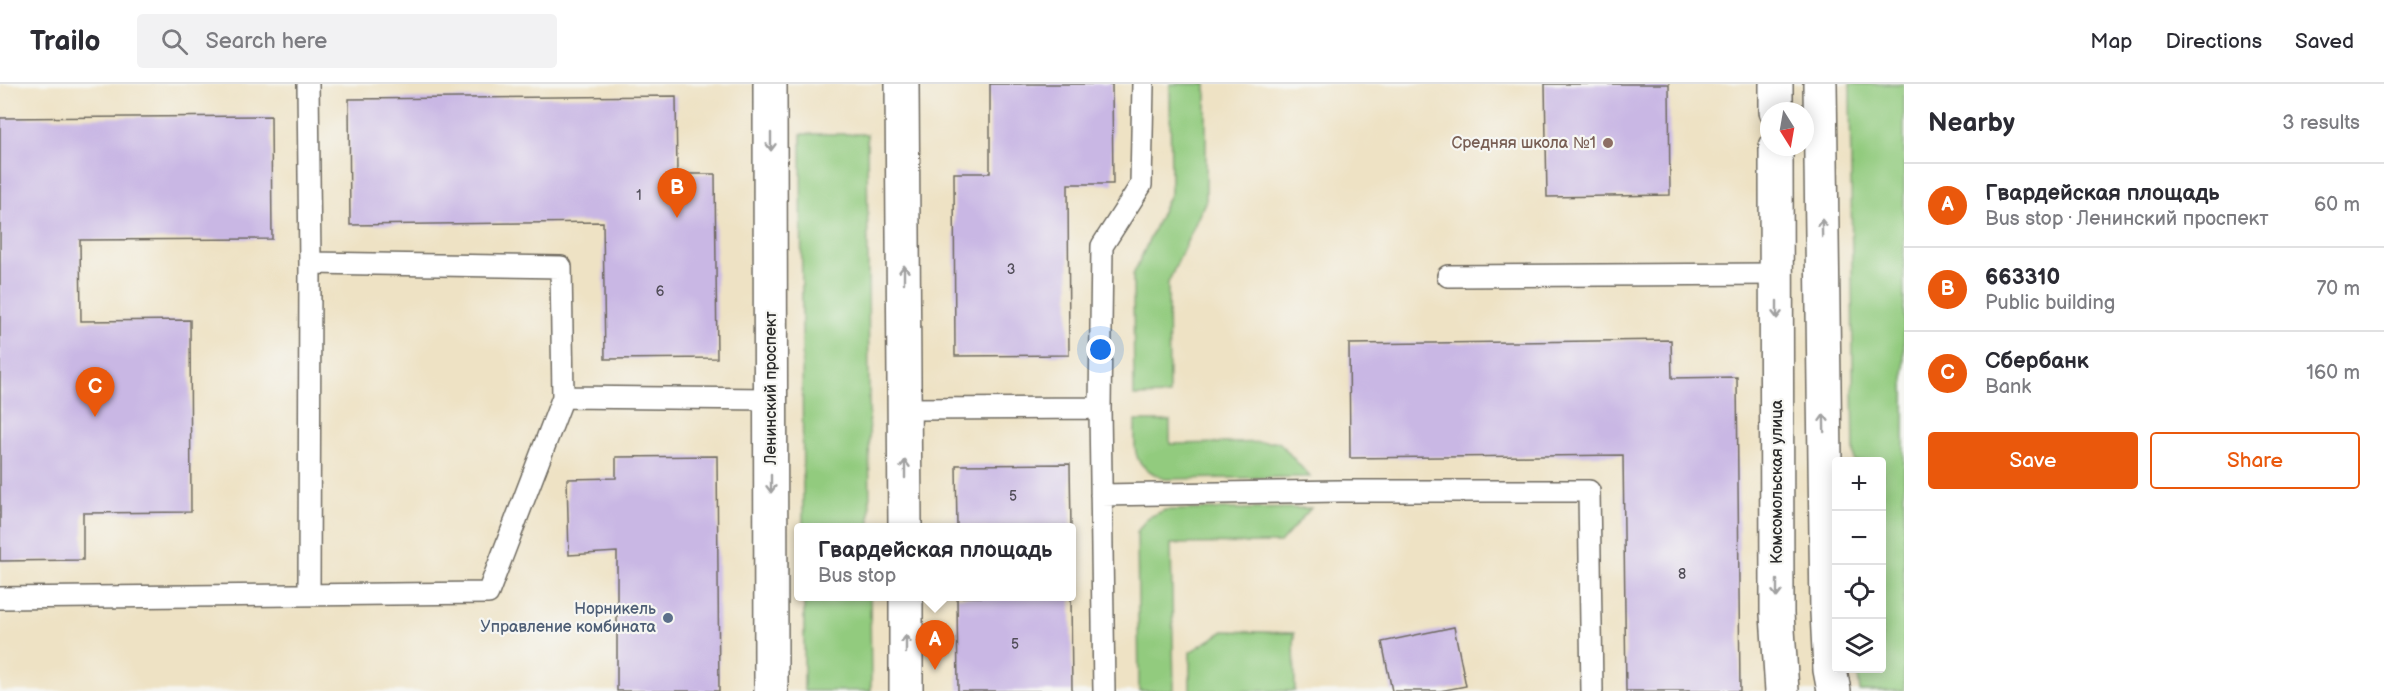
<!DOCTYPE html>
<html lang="en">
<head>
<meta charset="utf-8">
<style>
	:root { --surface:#fff; --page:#f2f2f3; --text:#2b2b33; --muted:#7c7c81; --line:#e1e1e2; --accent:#ea580c }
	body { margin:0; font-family:"Balsamiq Sans",sans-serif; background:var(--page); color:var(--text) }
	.controls { position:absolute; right:18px; bottom:18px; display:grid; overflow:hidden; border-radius:6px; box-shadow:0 3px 15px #0003 }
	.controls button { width:54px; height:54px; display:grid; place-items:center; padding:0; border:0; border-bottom:2px solid var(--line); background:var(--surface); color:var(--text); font:30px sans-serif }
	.compass { position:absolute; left:1760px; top:18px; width:54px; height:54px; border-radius:50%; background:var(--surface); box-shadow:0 3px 15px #0003; rotate:169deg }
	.you { position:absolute; left:1101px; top:266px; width:21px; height:21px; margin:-15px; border:4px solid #fff; border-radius:50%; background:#1a73e8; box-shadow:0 0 0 9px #1a73e833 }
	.badge { display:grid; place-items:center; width:39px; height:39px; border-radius:50%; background:var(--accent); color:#fff; font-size:20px; font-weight:700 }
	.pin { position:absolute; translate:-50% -50px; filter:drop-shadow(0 2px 3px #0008) }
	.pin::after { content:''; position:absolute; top:32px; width:21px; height:18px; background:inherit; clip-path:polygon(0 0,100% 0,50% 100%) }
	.popup { position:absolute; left:794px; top:439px; width:282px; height:78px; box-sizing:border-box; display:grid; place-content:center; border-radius:6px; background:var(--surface); filter:drop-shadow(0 2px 4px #0005); font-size:20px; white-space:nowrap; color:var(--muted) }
	.popup b { font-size:22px; color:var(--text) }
	.popup::after { content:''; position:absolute; left:50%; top:100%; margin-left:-12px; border:12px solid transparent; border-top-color:var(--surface) }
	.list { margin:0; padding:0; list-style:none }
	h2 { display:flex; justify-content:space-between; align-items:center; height:78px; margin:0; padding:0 24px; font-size:26px }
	h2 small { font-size:20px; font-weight:400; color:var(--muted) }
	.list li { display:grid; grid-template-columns:39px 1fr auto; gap:18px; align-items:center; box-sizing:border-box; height:84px; padding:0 24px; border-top:2px solid var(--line) }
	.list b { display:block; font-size:22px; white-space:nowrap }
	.list p { margin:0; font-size:20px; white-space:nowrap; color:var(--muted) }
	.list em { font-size:20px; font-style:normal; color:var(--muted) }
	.actions { display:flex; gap:12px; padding:18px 24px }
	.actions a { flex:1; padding:14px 0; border:2px solid var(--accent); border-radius:6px; text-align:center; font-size:21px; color:var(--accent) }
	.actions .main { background:var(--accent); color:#fff }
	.icon { flex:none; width:33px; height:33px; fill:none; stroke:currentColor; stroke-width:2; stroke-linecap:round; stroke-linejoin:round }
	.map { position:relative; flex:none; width:1904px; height:607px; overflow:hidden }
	header { display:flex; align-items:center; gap:36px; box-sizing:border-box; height:84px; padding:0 30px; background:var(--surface); border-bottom:2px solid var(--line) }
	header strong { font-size:28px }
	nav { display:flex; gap:33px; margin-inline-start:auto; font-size:21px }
	.search { width:420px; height:54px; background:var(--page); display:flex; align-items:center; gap:15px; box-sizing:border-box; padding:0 21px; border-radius:6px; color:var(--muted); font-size:22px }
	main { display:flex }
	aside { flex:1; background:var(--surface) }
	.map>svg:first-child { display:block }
	.green { fill:#92cb7e; stroke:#5e7b54; stroke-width:1.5 }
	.building { fill:#c9b7e4 }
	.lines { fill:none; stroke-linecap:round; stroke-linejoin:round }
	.lane-casing { stroke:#6f6b61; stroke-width:24 }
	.secondary-casing { stroke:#6f6b61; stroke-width:36 }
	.lane { stroke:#fff; stroke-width:21 }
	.secondary { stroke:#fff; stroke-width:33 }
	.oneway { stroke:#a0a0a0 }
	.education-dot { fill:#8d6e63; stroke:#f6f6f2; stroke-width:2 }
	.service-dot { fill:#5c6f8a; stroke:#f6f6f2; stroke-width:2 }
	.labels { text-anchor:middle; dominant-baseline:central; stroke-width:4.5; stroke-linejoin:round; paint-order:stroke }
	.number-label { font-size:14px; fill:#524e59 }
	.education-label { font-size:16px; fill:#785e54; stroke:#f6f6f2; text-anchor:end }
	.street-label { font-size:16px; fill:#2b2b2b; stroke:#f6f6f2 }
	.service-label { font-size:16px; fill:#4e5e75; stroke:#f6f6f2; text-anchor:end }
</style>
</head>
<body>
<header>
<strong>Trailo</strong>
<div class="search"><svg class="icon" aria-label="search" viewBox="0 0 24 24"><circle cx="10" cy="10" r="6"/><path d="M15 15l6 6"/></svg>Search here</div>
<nav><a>Map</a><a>Directions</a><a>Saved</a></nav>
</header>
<main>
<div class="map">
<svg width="1904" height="607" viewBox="0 0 1904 607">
	<rect width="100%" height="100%" fill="#f6f6f2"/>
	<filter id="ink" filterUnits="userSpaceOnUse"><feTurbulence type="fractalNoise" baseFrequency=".0167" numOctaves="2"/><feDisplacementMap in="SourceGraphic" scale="12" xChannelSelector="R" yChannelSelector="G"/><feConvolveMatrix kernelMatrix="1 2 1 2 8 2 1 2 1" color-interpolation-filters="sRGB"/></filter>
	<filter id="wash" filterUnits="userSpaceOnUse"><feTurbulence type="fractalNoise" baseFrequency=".008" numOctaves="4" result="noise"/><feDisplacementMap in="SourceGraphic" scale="24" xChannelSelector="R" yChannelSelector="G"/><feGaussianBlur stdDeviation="1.35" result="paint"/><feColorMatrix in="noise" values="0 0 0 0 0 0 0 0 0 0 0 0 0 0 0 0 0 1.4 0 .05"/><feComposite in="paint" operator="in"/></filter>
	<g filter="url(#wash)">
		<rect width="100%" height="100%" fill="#eee2c4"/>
		<path class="green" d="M1170 0H1206V116L1168 199 1169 311 1134 312 1133 191 1171 108Z
			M1850 0H1904V607H1860L1857 585 1882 584V378L1854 377Z
			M801 50H867L870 443H803Z
			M1135 337H1170V360L1279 358 1310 393 1164 395C1131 380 1135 371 1135 337Z
			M1311 424 1280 459 1171 460 1174 607H1139L1137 448 1147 434 1165 426Z
			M804 513H870L871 607H804Z
			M1224 547 1294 549 1295 607H1190V568Z"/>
		<g id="blocks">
			<path class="building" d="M990 0H1112L1113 100H1068L1069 271 955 272 954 89H990Z
				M1545 0H1669L1670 111 1547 113Z
				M676 12 677 90H715L717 274 605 275 603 138 350 141 349 15Z
				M271 32 272 155 80 156 81 237 190 236 191 428 83 429V476L0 477V34Z
				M1671 256 1672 294 1737 293 1740 607H1626L1623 371 1350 374 1349 260Z
				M717 372 719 607H617V468L569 471 567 395 616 394V373Z
				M1070 380 1071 444H957L956 381Z
				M957 513H1071L1072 607H958Z
				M1454 543 1466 602 1440 607H1392L1382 558Z"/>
		</g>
	</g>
	<g filter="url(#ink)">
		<use href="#blocks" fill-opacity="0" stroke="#6f6b61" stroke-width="1.5"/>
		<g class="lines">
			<defs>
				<path id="lane" d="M308 0 310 179 561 183 563 313
					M1448 192 1777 190
					M905 325 1100 324
					M1101 411 1339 407H1589L1592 607
					M309 511 310 179
					M0 514 488 509 563 313 771 315
					M1104 607 1100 324 1102 162 1141 101 1143 0"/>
				<path id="secondary" d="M770 0 771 607
					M902 0 905 444
					M1776 0V27
					M1820 0 1827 528 1830 586 1834 607
					M1776 63 1777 530 1782 607
					M906 512V607"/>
			</defs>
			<use href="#lane" class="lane-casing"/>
			<use href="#secondary" class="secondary-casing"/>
			<use href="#lane" class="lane"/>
			<use href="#secondary" class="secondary"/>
		</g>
		<defs><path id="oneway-shaft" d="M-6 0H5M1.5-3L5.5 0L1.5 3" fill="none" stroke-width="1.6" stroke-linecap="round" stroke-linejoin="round" transform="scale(1.5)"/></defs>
		<g class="oneway">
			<use href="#oneway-shaft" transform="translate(771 58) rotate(90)"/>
			<use href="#oneway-shaft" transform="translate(1822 144) rotate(-91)"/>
			<use href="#oneway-shaft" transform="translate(904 190) rotate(-90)"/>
			<use href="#oneway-shaft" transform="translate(1777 226) rotate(90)"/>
			<use href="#oneway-shaft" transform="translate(1824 339) rotate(-91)"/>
			<use href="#oneway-shaft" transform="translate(905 385) rotate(-90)"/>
			<use href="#oneway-shaft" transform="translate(771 400) rotate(90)"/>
			<use href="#oneway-shaft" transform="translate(1777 505) rotate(90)"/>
			<use href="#oneway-shaft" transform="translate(906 560) rotate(-90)"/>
		</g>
	</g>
	<circle class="education-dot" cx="1608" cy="59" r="6"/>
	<circle class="service-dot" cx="668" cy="534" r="6"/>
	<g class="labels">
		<g class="number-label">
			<text x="639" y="111">1</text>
			<text x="1011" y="185">3</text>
			<text x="660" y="207">6</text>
			<text x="1013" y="412">5</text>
			<text x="1682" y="490">8</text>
			<text x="1015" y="560">5</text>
		</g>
		<g class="education-label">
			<text x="1596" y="59">Средняя школа №1</text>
		</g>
		<g class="street-label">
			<text transform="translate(771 304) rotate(-90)">Ленинский проспект</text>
			<text transform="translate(1777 398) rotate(-90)">Комсомольская улица</text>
		</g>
		<g class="service-label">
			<text x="656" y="525">Норникель<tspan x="656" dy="18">Управление комбината</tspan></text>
		</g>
	</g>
</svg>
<div class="controls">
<button>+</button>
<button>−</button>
<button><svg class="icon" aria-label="locate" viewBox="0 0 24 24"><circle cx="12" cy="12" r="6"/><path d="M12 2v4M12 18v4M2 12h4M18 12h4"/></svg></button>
<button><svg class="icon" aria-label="layers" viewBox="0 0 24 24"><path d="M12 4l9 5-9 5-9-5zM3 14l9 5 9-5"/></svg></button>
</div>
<svg class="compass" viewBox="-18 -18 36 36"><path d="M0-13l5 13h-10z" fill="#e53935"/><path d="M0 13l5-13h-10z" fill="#7c7c81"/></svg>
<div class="you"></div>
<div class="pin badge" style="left:935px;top:586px">A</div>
<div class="popup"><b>Гвардейская площадь</b>Bus stop</div>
<div class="pin badge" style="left:677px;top:134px">B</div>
<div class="pin badge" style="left:95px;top:333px">C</div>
</div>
<aside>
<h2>Nearby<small>3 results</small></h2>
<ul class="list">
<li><span class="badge">A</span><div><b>Гвардейская площадь</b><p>Bus stop · Ленинский проспект</p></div><em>60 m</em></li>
<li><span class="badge">B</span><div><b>663310</b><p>Public building</p></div><em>70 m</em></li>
<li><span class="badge">C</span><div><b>Сбербанк</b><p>Bank</p></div><em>160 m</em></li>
</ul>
<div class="actions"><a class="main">Save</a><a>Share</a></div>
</aside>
</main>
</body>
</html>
